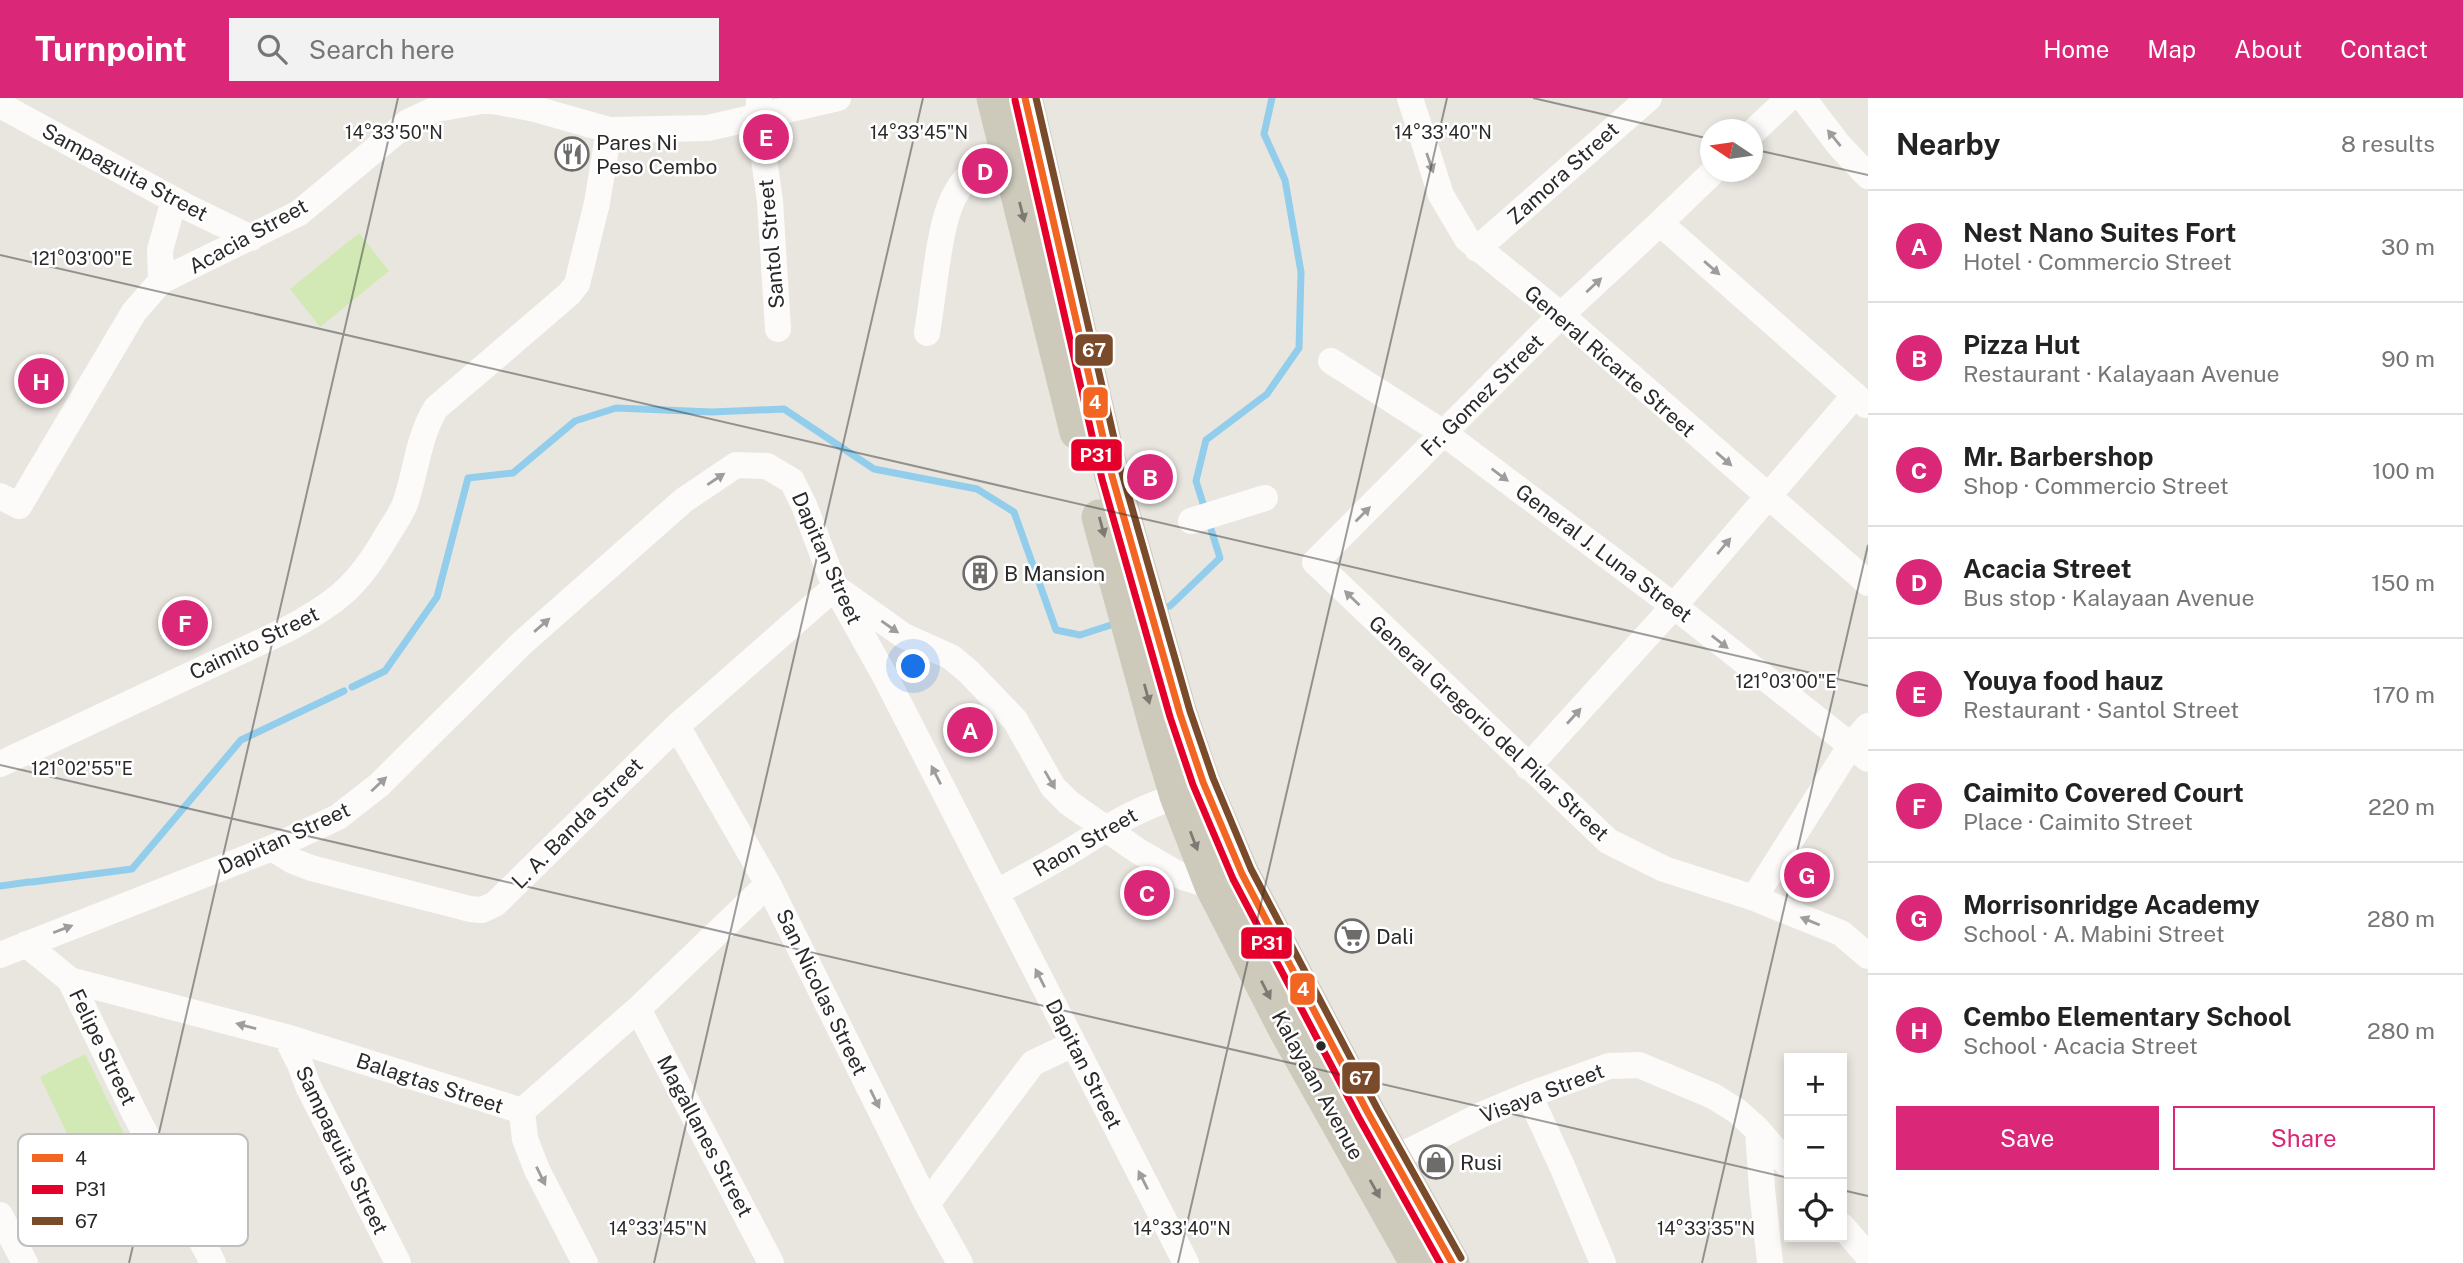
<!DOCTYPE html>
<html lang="en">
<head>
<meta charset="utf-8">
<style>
	:root { --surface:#fff; --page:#f2f2f2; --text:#222; --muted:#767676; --line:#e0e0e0; --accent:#db2777 }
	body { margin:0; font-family:"Public Sans",sans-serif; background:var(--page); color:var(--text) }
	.controls { position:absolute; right:21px; bottom:21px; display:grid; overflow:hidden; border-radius:0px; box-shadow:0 4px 10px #0003 }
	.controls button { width:63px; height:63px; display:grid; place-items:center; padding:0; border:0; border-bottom:2px solid var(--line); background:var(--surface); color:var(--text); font:35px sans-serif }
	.compass { position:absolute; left:1700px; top:21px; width:63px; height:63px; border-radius:50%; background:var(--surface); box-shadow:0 4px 10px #0003; rotate:283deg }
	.you { position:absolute; left:914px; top:569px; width:24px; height:24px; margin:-18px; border:5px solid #fff; border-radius:50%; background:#1a73e8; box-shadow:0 0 0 10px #1a73e833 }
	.badge { display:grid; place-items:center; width:46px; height:46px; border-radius:50%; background:var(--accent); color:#fff; font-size:23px; font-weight:700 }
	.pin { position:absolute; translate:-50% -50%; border:4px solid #fff; box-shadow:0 2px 7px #0006 }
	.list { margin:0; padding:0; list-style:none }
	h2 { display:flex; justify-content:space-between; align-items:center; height:91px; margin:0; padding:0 28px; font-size:30px }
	h2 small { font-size:23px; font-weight:400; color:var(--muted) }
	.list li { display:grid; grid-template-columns:46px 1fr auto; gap:21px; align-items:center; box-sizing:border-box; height:112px; padding:0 28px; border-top:2px solid var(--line) }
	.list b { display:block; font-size:26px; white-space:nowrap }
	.list p { margin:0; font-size:23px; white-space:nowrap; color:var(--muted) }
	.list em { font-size:23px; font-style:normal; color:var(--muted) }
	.actions { display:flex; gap:14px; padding:21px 28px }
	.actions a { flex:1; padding:16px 0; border:2px solid var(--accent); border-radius:0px; text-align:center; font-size:24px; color:var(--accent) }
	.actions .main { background:var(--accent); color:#fff }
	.icon { flex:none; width:38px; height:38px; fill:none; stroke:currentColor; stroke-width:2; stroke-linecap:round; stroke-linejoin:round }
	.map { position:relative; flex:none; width:1868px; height:1165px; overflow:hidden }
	header { display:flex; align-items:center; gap:42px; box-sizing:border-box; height:98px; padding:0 35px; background:var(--accent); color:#fff }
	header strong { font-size:33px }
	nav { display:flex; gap:38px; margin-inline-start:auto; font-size:24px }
	.search { width:490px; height:63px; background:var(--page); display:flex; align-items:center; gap:18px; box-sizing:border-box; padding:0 24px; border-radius:0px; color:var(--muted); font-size:26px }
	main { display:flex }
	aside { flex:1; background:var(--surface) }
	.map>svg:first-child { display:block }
	.pitch { fill:#d2e9b5 }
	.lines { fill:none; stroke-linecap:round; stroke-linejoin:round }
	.stream { stroke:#92ceec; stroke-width:7 }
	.minor { stroke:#fcfbfa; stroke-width:26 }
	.major { stroke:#cdcabc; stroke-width:35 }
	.bus-1-casing { stroke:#fff; stroke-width:12 }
	.bus-2-casing { stroke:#fff; stroke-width:12 }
	.bus-3-casing { stroke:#fff; stroke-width:12 }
	.bus-1 { stroke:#f26522; stroke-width:7 }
	.bus-2 { stroke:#e4002b; stroke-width:7 }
	.bus-3 { stroke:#7a4b2a; stroke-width:7 }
	.oneway { fill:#9e9d9c }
	.oneway2 { fill:#7c7a73 }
	.ticks { fill:none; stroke:#2a2a2a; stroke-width:2; stroke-opacity:0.45 }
	.bus-dot { fill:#2a2a2a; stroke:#fff; stroke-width:2.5 }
	.labels { text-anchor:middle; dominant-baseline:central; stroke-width:5; stroke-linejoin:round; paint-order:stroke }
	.poi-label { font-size:21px; fill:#2a2a2a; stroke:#fff; text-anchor:start }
	.street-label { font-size:21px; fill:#2a2a2a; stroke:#fff }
	.key { fill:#fff; stroke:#bfbfbf; stroke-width:2 }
	.key-label { font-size:19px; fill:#2a2a2a }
	.ticks-label { font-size:18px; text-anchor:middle; fill:#2a2a2a; stroke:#fff; stroke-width:5; stroke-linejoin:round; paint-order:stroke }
	.line-badge { stroke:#fff; stroke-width:2.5 }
	.badge-label { font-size:19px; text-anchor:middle; font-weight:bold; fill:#fff }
</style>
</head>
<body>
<header>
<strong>Turnpoint</strong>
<div class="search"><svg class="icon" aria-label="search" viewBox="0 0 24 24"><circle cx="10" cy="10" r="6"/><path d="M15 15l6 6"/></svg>Search here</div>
<nav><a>Home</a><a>Map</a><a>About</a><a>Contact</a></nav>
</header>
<main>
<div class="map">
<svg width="1868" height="1165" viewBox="0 0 1868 1165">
	<rect width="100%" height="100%" fill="#e9e6e0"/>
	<path class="pitch" d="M359 135 389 173 320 229 290 191Z
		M85 956 130 1048 84 1071 40 979Z"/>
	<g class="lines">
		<path class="stream" d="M1161 511 1170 508 1220 460 1196 383 1206 342 1267 296 1299 250 1301 174 1285 82 1264 36 1272 0
			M352 589 385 573 437 499 468 380 513 375 575 323 616 310 712 314 784 311 874 371 977 391 1014 414 1056 532 1080 537 1117 525
			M32 784 132 771 241 642 344 593
			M0 788 29 784"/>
		<path class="minor" d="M1410 0 1441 97 1467 141 1561 217 1868 485
			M1803 0 1838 46 1868 78
			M759 3 758 19 770 103 778 231
			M0 7 187 109 251 140
			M1752 35 1789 0
			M1713 74 1660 125 1561 217 1315 464 1608 743 1664 771 1754 800 1841 835 1868 858
			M1660 125 1866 307
			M1477 151 1649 0
			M161 183 160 152 174 102
			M927 235C931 210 934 184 938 159 946 108 955 75 1006 52
			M1331 263 1445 336 1674 508 1868 661
			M0 398 19 408 134 214 161 183 299 115 408 24 436 11 488 2 535 11 609 32 708 30 838 0
			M1191 423 1265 400
			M842 494 904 538 951 559 969 574 1015 622 1053 689 1069 705 1138 753 1183 779 1212 788 1225 783
			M677 628 768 786 927 1106 960 1165
			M0 666 286 532C336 505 357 489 386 439 392 429 400 418 405 406 416 375 418 339 436 310L569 196 577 186 597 105 609 32
			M1528 669 1674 508 1855 297
			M272 750 293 763 311 770 470 811 482 812 495 806 677 628 835 489
			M996 795C1026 778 1057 762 1085 744 1117 723 1141 710 1177 698
			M1754 800 1851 647 1868 628
			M26 846 70 882 286 939 522 1013
			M0 857 272 750 338 719 379 687 522 545 684 402 736 367 767 368 792 383 804 407 835 489 886 580 1186 1165
			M70 882 135 1016 213 1165
			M638 911 771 1165
			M286 939 300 966 308 988 398 1165
			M1529 997 1562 1068 1603 1165
			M522 1013 638 911 768 786
			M522 1013 525 1041 537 1072 585 1165
			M1758 1032 1789 1068
			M1394 1061 1481 1017 1529 997 1609 968 1639 967 1713 998 1737 1013 1758 1032 1762 1091 1770 1165
			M927 1106 1033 965 1073 946
			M0 1117 25 1165
			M1842 1128 1868 1158"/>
		<path class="major" d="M994 0 1077 334
			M1025 0 1112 378 1180 616 1203 684 1242 776 1368 1015 1452 1165
			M1099 419 1158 635 1177 698 1212 788 1287 934 1417 1165"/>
		<defs>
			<path id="bus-1" d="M1025 0 1112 378 1180 616 1203 684 1242 776 1368 1015 1452 1165"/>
			<path id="bus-2" d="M1015 2 1102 381 1170 619 1193 687 1233 781 1359 1020 1440 1165"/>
			<path id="bus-3" d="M1036 0 1122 375 1190 613 1213 680 1251 771 1377 1010 1461 1160"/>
		</defs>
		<use href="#bus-1" class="bus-1-casing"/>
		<use href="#bus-2" class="bus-2-casing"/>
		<use href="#bus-3" class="bus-3-casing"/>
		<use href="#bus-1" class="bus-1"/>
		<use href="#bus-2" class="bus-2"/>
		<use href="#bus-3" class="bus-3"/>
	</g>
	<defs><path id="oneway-solid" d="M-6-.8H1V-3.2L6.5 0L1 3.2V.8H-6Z" transform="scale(1.75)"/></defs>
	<g class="oneway">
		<use href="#oneway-solid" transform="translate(1834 40) rotate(-129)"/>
		<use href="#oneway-solid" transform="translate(1430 65) rotate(71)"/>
		<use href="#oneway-solid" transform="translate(1712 170) rotate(41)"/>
		<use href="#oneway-solid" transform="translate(1594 187) rotate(-43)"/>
		<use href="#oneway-solid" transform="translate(1724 361) rotate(41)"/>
		<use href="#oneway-solid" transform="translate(1500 377) rotate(37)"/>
		<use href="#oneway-solid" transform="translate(716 381) rotate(-34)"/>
		<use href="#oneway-solid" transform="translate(1363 416) rotate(-45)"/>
		<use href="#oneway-solid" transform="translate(1724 448) rotate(-50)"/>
		<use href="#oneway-solid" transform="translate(1352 500) rotate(-136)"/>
		<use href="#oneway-solid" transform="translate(542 527) rotate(-41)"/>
		<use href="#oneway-solid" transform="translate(890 529) rotate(35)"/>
		<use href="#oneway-solid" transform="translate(1720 544) rotate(38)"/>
		<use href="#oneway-solid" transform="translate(1574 618) rotate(-48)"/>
		<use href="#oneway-solid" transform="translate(936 677) rotate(-117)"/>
		<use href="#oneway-solid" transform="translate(1050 682) rotate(60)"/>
		<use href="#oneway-solid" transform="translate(379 686) rotate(-43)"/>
		<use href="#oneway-solid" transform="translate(1810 823) rotate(-158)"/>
		<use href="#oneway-solid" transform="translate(63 831) rotate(-21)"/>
		<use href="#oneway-solid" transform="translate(1040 880) rotate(-117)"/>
		<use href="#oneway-solid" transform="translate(246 928) rotate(-165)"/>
		<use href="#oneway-solid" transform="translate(875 1001) rotate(64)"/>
		<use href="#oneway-solid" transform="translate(541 1078) rotate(64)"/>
		<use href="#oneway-solid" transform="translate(1143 1082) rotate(-117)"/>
	</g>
	<g class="oneway2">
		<use href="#oneway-solid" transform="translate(1022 114) rotate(76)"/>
		<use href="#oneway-solid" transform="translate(1102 429) rotate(75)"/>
		<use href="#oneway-solid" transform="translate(1147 596) rotate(75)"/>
		<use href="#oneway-solid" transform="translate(1194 743) rotate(69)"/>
		<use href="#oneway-solid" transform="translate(1266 892) rotate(63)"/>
		<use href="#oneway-solid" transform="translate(1375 1091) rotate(61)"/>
	</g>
	<path class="ticks" d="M1533 0 1710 41M1752 51 1868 77M0 157 1868 588M0 667 1789 1080M1842 1092 1868 1098M129 1165 398 0M654 1165 923 0M1178 1165 1447 0M1702 1165 1868 447"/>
	<defs>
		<symbol id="restaurant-ring" viewBox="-11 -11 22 22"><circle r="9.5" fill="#fff" stroke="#6d6c6a" stroke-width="1.5"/><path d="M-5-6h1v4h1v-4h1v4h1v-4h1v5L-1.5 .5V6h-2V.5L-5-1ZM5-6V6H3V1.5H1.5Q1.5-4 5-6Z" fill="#6d6c6a"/></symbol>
		<symbol id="building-ring" viewBox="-11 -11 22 22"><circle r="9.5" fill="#fff" stroke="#6d6c6a" stroke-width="1.5"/><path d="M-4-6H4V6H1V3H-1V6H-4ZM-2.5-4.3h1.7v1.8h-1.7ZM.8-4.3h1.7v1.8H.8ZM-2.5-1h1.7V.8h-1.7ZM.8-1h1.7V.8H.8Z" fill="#6d6c6a"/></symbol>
		<symbol id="supermarket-ring" viewBox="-11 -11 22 22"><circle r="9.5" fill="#fff" stroke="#6d6c6a" stroke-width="1.5"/><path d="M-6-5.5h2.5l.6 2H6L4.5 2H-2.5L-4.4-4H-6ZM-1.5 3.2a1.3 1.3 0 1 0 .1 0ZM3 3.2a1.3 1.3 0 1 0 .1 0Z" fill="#6d6c6a"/></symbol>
		<symbol id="shop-ring" viewBox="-11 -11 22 22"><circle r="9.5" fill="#fff" stroke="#6d6c6a" stroke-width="1.5"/><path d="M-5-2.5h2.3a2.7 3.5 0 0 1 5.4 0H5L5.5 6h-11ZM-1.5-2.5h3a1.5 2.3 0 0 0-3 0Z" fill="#6d6c6a"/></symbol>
	</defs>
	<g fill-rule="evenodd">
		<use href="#restaurant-ring" x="553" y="37" width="38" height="38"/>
		<use href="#building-ring" x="961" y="456" width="38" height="38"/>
		<use href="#supermarket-ring" x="1333" y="819" width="38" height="38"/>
		<use href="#shop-ring" x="1417" y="1045" width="38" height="38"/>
	</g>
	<circle class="bus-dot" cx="1321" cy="948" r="6"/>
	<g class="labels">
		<g class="poi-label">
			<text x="596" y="44">Pares Ni<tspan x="596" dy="24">Peso Cembo</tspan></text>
			<text x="1004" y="475">B Mansion</text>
			<text x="1376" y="838">Dali</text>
			<text x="1460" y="1064">Rusi</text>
		</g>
		<g class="street-label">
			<text transform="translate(125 74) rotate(28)">Sampaguita Street</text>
			<text transform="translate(1563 75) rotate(-42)">Zamora Street</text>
			<text transform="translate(248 138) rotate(-29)">Acacia Street</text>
			<text transform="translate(771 146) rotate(-95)">Santol Street</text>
			<text transform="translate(1610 263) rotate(41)">General Ricarte Street</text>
			<text transform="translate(1482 297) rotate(-45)">Fr. Gomez Street</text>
			<text transform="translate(1604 455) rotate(37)">General J. Luna Street</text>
			<text transform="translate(827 460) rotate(66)">Dapitan Street</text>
			<text transform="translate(254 545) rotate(-26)">Caimito Street</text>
			<text transform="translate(1489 630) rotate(43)">General Gregorio del Pilar Street</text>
			<text transform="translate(577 725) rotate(-45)">L. A. Banda Street</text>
			<text transform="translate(284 740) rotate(-25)">Dapitan Street</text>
			<text transform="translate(1085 744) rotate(-30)">Raon Street</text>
			<text transform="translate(822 894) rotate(64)">San Nicolas Street</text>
			<text transform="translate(103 949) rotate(64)">Felipe Street</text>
			<text transform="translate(1084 966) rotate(63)">Dapitan Street</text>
			<text transform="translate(430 985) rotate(18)">Balagtas Street</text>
			<text transform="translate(1318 987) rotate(61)">Kalayaan Avenue</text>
			<text transform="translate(1542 995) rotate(-21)">Visaya Street</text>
			<text transform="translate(705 1038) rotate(62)">Magallanes Street</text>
			<text transform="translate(342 1052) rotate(64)">Sampaguita Street</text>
		</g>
	</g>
	<rect x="18" y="1036" width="230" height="112" rx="10" class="key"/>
	<rect x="32" y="1056" width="31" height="8" fill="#f26522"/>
	<rect x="32" y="1087" width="31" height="9" fill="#e4002b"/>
	<rect x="32" y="1119" width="31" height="8" fill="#7a4b2a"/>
	<g class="key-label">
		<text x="75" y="1067">4</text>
		<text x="75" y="1098">P31</text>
		<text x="75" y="1130">67</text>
	</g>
	<g class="ticks-label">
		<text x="394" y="41">14°33'50"N</text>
		<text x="919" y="41">14°33'45"N</text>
		<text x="1443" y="41">14°33'40"N</text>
		<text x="82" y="167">121°03'00"E</text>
		<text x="1786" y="590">121°03'00"E</text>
		<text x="82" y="677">121°02'55"E</text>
		<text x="658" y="1137">14°33'45"N</text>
		<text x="1182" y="1137">14°33'40"N</text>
		<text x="1706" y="1137">14°33'35"N</text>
	</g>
	<g class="line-badge">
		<rect x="1074" y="235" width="40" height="34" rx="7" fill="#7a4b2a"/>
		<rect x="1082" y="288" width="27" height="33" rx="7" fill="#f26522"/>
		<rect x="1070" y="340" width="53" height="34" rx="7" fill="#e4002b"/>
		<rect x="1240" y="828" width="53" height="34" rx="7" fill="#e4002b"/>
		<rect x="1289" y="874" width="27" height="34" rx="7" fill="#f26522"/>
		<rect x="1341" y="963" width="40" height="34" rx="7" fill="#7a4b2a"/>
	</g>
	<g class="badge-label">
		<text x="1094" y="259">67</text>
		<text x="1095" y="311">4</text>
		<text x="1096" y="364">P31</text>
		<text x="1267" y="852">P31</text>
		<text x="1303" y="898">4</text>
		<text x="1361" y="987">67</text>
	</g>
</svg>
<div class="controls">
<button>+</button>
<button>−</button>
<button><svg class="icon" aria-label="locate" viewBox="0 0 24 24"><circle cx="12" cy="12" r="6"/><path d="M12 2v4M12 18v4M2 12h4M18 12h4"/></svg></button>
</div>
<svg class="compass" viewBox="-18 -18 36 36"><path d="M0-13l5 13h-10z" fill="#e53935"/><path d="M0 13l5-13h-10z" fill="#767676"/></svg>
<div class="you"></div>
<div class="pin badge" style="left:970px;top:632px">A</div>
<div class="pin badge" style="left:1150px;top:379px">B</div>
<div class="pin badge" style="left:1147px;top:795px">C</div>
<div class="pin badge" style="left:985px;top:73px">D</div>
<div class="pin badge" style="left:766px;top:39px">E</div>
<div class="pin badge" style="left:185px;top:525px">F</div>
<div class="pin badge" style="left:1807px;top:777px">G</div>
<div class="pin badge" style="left:41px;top:283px">H</div>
</div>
<aside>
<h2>Nearby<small>8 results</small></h2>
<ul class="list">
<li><span class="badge">A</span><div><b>Nest Nano Suites Fort</b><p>Hotel · Commercio Street</p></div><em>30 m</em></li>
<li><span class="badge">B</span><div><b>Pizza Hut</b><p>Restaurant · Kalayaan Avenue</p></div><em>90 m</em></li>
<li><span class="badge">C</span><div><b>Mr. Barbershop</b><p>Shop · Commercio Street</p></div><em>100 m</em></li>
<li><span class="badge">D</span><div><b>Acacia Street</b><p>Bus stop · Kalayaan Avenue</p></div><em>150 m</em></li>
<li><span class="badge">E</span><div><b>Youya food hauz</b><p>Restaurant · Santol Street</p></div><em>170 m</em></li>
<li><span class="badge">F</span><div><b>Caimito Covered Court</b><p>Place · Caimito Street</p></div><em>220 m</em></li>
<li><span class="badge">G</span><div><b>Morrisonridge Academy</b><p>School · A. Mabini Street</p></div><em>280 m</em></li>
<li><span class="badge">H</span><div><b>Cembo Elementary School</b><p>School · Acacia Street</p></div><em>280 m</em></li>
</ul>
<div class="actions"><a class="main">Save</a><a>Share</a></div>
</aside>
</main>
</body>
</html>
